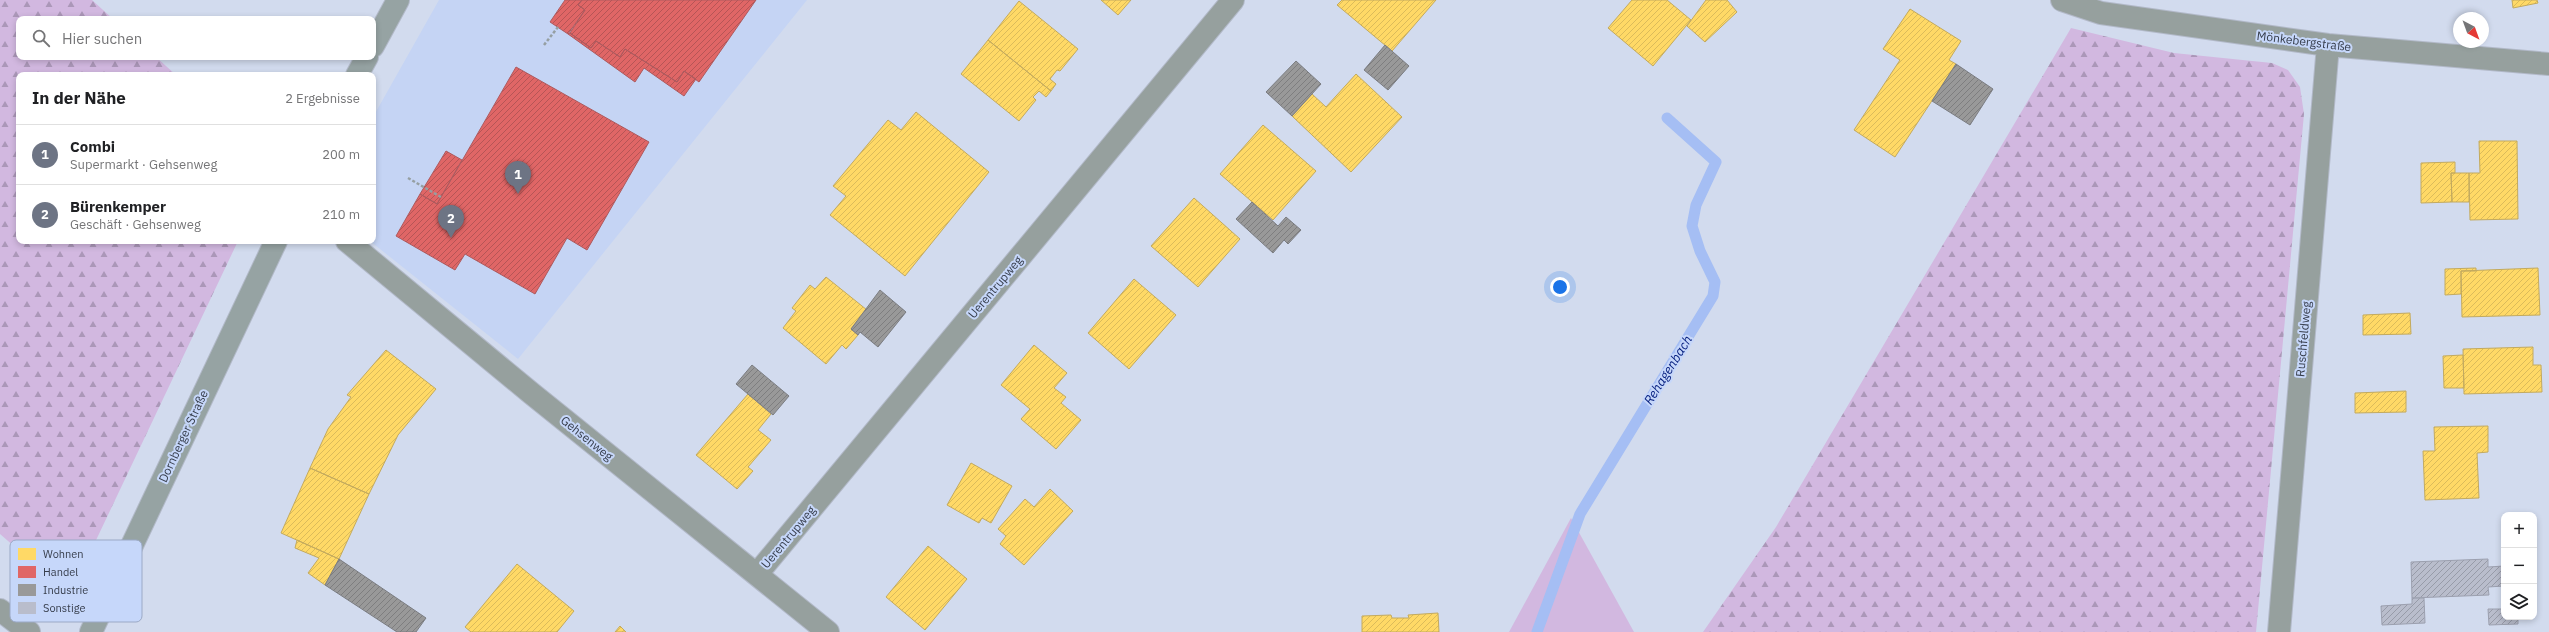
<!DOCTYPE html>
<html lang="de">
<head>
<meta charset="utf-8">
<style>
	:root { --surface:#fff; --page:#f2f2f2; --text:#202124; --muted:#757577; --line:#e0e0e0; --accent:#6d7484 }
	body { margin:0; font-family:"IBM Plex Sans",sans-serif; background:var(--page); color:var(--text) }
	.controls { position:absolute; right:12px; bottom:12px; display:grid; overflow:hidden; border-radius:8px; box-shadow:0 2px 6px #0003 }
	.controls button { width:36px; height:36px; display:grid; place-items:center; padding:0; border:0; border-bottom:1px solid var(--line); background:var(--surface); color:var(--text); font:20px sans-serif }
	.compass { position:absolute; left:2453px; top:12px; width:36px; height:36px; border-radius:50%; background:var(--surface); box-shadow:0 2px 6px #0003; rotate:139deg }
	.you { position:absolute; left:1560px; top:287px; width:14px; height:14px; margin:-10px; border:3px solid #fff; border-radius:50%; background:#1a73e8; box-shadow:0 0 0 6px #1a73e833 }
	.badge { display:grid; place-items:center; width:26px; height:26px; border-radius:50%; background:var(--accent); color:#fff; font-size:13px; font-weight:700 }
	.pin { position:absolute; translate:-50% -33px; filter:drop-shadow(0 1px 2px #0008) }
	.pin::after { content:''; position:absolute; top:21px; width:14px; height:12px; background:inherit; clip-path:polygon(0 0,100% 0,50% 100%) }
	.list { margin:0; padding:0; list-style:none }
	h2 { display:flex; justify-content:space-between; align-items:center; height:52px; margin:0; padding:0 16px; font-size:17px }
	h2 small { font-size:13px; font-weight:400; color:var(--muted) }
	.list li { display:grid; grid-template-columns:26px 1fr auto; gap:12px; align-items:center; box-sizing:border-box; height:60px; padding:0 16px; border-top:1px solid var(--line) }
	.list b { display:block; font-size:15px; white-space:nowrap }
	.list p { margin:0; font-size:13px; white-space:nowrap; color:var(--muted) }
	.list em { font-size:13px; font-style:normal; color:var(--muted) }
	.icon { flex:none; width:22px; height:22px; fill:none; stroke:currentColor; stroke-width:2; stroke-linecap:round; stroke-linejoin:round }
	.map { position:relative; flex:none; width:2549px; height:632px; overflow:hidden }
	.search { position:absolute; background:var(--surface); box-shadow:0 2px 6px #0003; left:16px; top:16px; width:360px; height:44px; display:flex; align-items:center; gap:10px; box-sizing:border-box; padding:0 14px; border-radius:8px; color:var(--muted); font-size:15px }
	.panel { position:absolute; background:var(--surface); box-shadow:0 2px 6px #0003; left:16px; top:72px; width:360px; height:172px; border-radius:8px }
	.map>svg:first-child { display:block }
	.built { fill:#c5d4f4 }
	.green { fill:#d2b8e0 }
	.forest { fill:url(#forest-firs) }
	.homes { fill:url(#homes-hatch); stroke:#c3aa5e }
	.shops { fill:url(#shops-hatch); stroke:#ad5a5e }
	.industry { fill:url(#industry-hatch); stroke:#7b7d82 }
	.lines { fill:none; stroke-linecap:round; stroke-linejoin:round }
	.stream { stroke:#a5bef4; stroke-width:11 }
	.building { fill:url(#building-hatch); stroke:#9ca0af }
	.minor-casing { stroke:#b2b9c8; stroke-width:24 }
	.major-casing { stroke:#b2b9c8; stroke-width:24 }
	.path { stroke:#969fa2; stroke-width:2.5; stroke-dasharray:3 2; stroke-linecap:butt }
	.minor { stroke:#96a09e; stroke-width:22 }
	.major { stroke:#96a3a3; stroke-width:22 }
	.labels { text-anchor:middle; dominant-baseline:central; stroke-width:4; stroke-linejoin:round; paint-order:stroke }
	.street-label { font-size:12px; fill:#363d4b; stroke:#c6d7fa }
	.water-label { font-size:13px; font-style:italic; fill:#061f7f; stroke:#c6d7fa }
	.key { fill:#c6d7fa; stroke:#9ba9c6; stroke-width:1 }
	.key-label { font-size:11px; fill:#363d4b }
</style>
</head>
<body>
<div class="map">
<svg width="2549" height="632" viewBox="0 0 2549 632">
	<defs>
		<pattern id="forest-firs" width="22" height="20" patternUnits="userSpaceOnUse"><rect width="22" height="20" fill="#d2b8e0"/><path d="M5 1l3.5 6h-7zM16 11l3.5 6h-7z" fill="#ab97b8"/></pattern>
		<pattern id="homes-hatch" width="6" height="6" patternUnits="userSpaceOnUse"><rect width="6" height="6" fill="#ffd966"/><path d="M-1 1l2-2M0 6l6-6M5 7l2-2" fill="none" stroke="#dbbb5a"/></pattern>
		<pattern id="shops-hatch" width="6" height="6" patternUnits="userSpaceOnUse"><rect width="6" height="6" fill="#e06666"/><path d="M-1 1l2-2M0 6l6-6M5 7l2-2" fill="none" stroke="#b65556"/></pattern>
		<pattern id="industry-hatch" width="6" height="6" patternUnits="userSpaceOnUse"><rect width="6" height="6" fill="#999"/><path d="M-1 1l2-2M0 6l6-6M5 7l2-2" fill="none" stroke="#7e7e7f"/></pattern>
		<pattern id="building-hatch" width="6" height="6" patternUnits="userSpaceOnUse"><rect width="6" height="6" fill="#b9bdcc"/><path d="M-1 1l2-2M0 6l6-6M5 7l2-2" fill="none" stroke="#979ba8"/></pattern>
	</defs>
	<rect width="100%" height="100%" fill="#d2dbee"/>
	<path class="built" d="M439 0H807L518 359 370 241H373V117Z"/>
	<path class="green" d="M1571 518 1634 632H1509Z"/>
	<path class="forest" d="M0 0H92L113 19H19V57H156L176 75H19V241H238L70 595 0 534Z
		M2071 28 2174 53 2272 63 2288 70 2300 87 2304 114 2256 632H1703L1776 527Z"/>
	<path class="homes" d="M1101 0H1131L1118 15Z
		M1342 0H1436L1392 51 1337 5Z
		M1632 0H1667L1691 20 1653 66 1608 28Z
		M1706 0H1727L1737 12 1705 42 1687 26Z
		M2512 0H2537L2538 3 2513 8Z
		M1019 1 1078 49 1060 71 1057 70 1050 79 1056 84 1051 91 988 40Z
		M1910 9 1961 41 1949 60 1956 64 1895 157 1854 130 1900 60 1883 49Z
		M988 40 1051 91 1046 97 1039 91 1033 97 1036 100 1019 121 961 74Z
		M1356 74 1402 117 1351 172 1292 116 1312 94 1326 107Z
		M916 112 989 172 905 276 830 215 846 196 833 186 888 120 901 130Z
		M1263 125 1316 171 1273 220 1220 174Z
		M2479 141H2517L2518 219 2470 220 2469 173H2480Z
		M2455 162V173H2451L2452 202 2421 203V163Z
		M2451 173H2469V202H2452Z
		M1194 198 1240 239 1198 287 1151 246Z
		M2476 268V271H2461V294L2445 295V269Z
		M2538 268 2540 315 2462 317 2461 271Z
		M826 277 867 310 851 329 858 335 846 349 842 345 826 364 783 328 796 311 792 308 810 285 815 289Z
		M1134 279 1176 315 1129 369 1088 333Z
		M2410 313 2411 334 2363 335V315Z
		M1034 345 1067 373 1054 388 1066 397 1061 403 1081 420 1056 449 1021 419 1030 409 1001 385Z
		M2533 347V365H2541L2542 392 2464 394 2463 349Z
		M386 350 436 389 398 435 369 494 310 468 328 429 351 397 347 395Z
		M2463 355 2464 388H2444L2443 356Z
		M2406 391V412L2355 413V393Z
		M748 394 771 414 758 430 771 440 748 467 753 471 737 489 696 455Z
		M2488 426V452L2477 453 2479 498 2425 500 2423 451H2435L2434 427Z
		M971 463 1012 486 991 523 982 518 979 523 947 505Z
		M310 468 369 494 339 559 281 533Z
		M1050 489 1073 511 1024 565 1000 544 1006 536 998 529 1025 499 1034 507Z
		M297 540 339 559 325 585 308 573 319 558 295 548Z
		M928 546 967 579 925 630 886 597Z
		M517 564 574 611 557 632H471L465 627Z
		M1438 613 1439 632H1362V616L1391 615 1392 618H1409L1408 615Z
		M620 626 626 632H615Z"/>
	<path class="shops" d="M565 0H582L578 5 585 10 568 34 550 22Z
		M582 0H756L699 82 684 71 677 82 625 49 620 57 596 41 591 48 570 33 585 10 578 5Z
		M570 33 591 48 596 41 620 57 625 49 677 82 684 71 696 79 684 96 644 68 635 82 568 34Z
		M516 67 649 142 587 250 567 238 535 294 465 254 455 270 396 236 420 194 437 204Z
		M446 151 462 160 437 204 420 194Z"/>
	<path class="industry" d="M1385 45 1409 66 1388 90 1364 70Z
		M1296 61 1321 84 1292 116 1266 92Z
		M1956 64 1993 89 1970 125 1932 101Z
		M1252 202 1278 226 1286 217 1301 230 1288 244 1284 240 1273 253 1236 219Z
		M880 290 906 312 878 347 860 332 858 335 851 329Z
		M752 365 789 396 773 415 736 384Z
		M339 559 426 618 416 632H397L325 585Z"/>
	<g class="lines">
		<path class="stream" d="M1537 632 1580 514 1713 296 1715 282 1700 251 1692 226 1696 205 1716 162 1667 118"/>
	</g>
	<path class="building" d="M2488 559V567L2504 566V586L2488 587 2489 595 2412 598 2411 562Z
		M2412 598H2424L2425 623 2382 625 2381 606 2412 604Z
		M2488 609H2504V617H2518V624L2489 625Z"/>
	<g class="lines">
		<defs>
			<path id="minor" d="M2062 0 2101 13 2328 45 2549 64
				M347 241 531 393 828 632
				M757 574 1233 0
				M0 610 29 632
				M2279 632 2328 45"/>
			<path id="major" d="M373 46 398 0
				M357 75 367 57
				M91 632 276 241"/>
		</defs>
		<use href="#minor" class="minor-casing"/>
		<use href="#major" class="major-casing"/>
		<path class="path" d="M544 45 558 27
			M408 178 441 197"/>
		<use href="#minor" class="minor"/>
		<use href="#major" class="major"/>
	</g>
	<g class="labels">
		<g class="street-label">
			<text transform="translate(2304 41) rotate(7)">Mönkebergstraße</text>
			<text transform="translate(995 287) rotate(-50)">Uerentrupweg</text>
			<text transform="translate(2303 339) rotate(-85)">Ruschfeldweg</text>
			<text transform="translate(183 436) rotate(-65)">Dornberger Straße</text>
			<text transform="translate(587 438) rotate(39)">Gehsenweg</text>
			<text transform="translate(788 537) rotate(-50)">Uerentrupweg</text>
		</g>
		<g class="water-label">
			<text transform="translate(1668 370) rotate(-58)">Rehagenbach</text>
		</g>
	</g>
	<rect x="10" y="540" width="132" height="82" rx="6" class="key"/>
	<rect x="18" y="548" width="18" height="12" fill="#ffd966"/>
	<rect x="18" y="566" width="18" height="12" fill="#e06666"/>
	<rect x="18" y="584" width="18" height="12" fill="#999"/>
	<rect x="18" y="602" width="18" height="12" fill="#b9bdcc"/>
	<g class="key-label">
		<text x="43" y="558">Wohnen</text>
		<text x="43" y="576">Handel</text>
		<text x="43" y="594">Industrie</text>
		<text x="43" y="612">Sonstige</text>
	</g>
</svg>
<div class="controls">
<button>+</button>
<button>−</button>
<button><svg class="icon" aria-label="layers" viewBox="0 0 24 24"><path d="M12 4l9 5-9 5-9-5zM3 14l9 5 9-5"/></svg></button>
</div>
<svg class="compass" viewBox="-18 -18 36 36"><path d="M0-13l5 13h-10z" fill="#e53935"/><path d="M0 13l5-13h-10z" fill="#757577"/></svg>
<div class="you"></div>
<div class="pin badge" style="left:518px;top:194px">1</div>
<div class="pin badge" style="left:451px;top:238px">2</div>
<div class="search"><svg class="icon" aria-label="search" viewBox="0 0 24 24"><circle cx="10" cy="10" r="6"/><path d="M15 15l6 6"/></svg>Hier suchen</div>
<section class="panel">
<h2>In der Nähe<small>2 Ergebnisse</small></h2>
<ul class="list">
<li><span class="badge">1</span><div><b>Combi</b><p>Supermarkt · Gehsenweg</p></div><em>200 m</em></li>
<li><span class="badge">2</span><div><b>Bürenkemper</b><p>Geschäft · Gehsenweg</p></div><em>210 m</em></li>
</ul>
</section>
</div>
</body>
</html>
